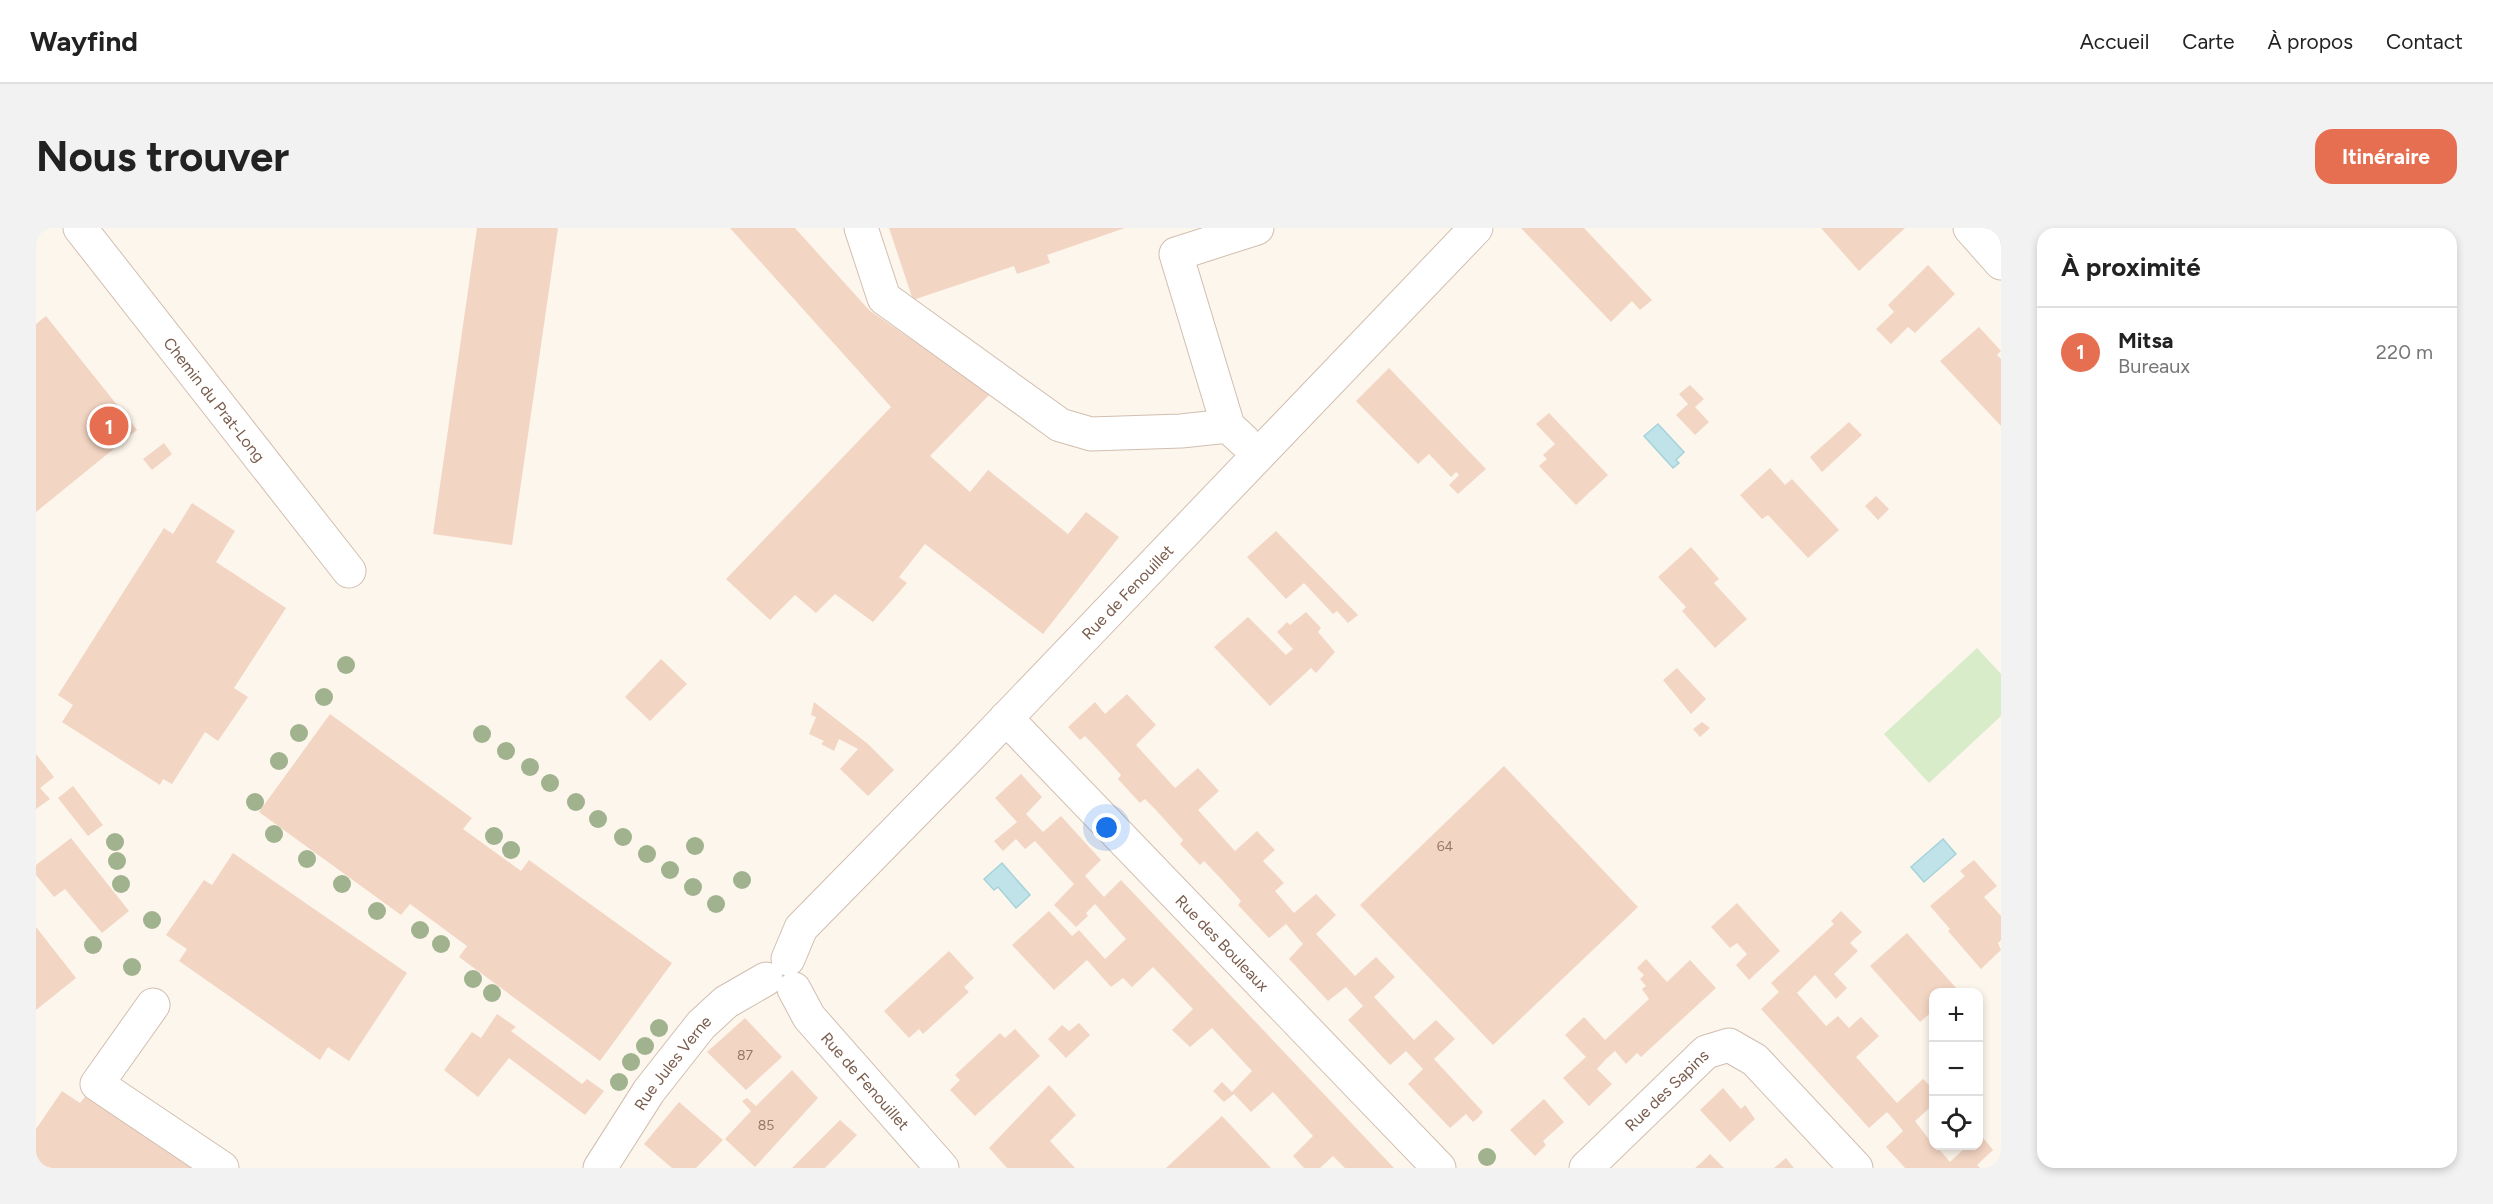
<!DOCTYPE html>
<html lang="fr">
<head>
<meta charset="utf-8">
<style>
	:root { --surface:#fff; --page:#f2f2f2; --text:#222; --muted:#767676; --line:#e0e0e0; --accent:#e76f51 }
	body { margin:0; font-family:Figtree,sans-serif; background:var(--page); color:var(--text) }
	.controls { position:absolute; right:18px; bottom:18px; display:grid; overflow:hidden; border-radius:12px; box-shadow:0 3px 9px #0003 }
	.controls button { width:54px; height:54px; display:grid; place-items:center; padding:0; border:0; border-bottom:2px solid var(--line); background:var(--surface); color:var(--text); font:30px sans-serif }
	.you { position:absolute; left:1071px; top:600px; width:21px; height:21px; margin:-15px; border:4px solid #fff; border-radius:50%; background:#1a73e8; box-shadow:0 0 0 9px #1a73e833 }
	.badge { display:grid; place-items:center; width:39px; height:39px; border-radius:50%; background:var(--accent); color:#fff; font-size:20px; font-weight:700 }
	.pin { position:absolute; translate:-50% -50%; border:3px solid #fff; box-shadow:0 2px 6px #0006 }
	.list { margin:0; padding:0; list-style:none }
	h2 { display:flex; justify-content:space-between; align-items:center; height:78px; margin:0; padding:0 24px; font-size:26px }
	h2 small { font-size:20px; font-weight:400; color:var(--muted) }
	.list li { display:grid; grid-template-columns:39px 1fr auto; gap:18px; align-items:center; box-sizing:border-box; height:90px; padding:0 24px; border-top:2px solid var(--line) }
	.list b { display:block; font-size:22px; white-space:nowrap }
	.list p { margin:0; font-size:20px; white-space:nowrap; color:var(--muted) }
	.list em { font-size:20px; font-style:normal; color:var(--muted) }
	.icon { flex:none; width:33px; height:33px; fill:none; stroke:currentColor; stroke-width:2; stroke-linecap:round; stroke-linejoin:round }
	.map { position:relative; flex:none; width:1965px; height:940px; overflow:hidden; border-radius:18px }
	header { display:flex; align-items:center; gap:36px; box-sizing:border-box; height:84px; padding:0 30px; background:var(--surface); border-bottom:2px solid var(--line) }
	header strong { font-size:28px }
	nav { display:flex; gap:33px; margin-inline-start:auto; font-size:21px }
	.intro { display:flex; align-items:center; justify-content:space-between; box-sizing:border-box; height:144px; padding:0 36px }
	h1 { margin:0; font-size:42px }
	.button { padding:15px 27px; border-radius:18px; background:var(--accent); color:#fff; font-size:21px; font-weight:700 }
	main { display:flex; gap:36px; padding:0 36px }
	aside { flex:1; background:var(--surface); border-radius:18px; box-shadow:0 3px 9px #0003 }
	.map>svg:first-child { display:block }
	.green { fill:#d8ecc9 }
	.water { fill:#bfe3e8; stroke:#a5d3da; stroke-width:1.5 }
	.building { fill:#f3d5c3 }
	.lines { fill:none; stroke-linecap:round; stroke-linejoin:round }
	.minor-casing { stroke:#d1beb0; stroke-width:35 }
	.minor { stroke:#fff; stroke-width:33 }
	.tree { fill:#a0b28e }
	.labels { text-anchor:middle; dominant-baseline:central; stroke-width:4.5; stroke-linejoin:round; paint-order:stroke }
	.number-label { font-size:14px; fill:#987a6a }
	.street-label { font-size:16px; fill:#7a5c4d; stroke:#fffaf3 }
</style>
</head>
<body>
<header>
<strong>Wayfind</strong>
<nav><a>Accueil</a><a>Carte</a><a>À propos</a><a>Contact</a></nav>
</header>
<div class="intro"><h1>Nous trouver</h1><a class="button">Itinéraire</a></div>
<main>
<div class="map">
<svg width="1965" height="940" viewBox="0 0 1965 940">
	<rect width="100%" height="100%" fill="#fdf6ec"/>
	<path class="green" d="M1941 420 1965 446V488L1893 555 1848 506Z"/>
	<path class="water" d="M1622 196 1648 224 1640 232 1643 235 1637 240 1608 208Z
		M1907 611 1920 626 1888 654 1875 639Z
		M966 635 994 667 980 680 962 659 958 662 948 651Z"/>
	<path class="building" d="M441 0H522L476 317 397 306Z
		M694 0H759L833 82 954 166 894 228 934 264 952 242 1032 306 1050 284 1083 309 1007 406 889 316 863 349 871 355 837 394 799 366 780 385 759 367 734 392 690 351 855 179Z
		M853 0H1089L1011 27 1014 35 981 46 978 38 877 72Z
		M1485 0H1548L1616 72 1604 82 1596 73 1575 94Z
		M1785 0H1869L1823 43Z
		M1892 37 1919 66 1879 105 1872 99 1855 116 1840 101 1858 84 1852 77Z
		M10 88 101 202 0 284V96Z
		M1943 99 1965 123 1961 127 1965 131V198L1904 133Z
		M1353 140 1450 241 1422 266 1413 257 1423 247 1420 244 1415 249 1393 226 1382 236 1320 173Z
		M1654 157 1668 171 1659 179 1673 194 1659 207 1640 187 1652 176 1643 166Z
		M1513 185 1572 247 1540 277 1503 238 1511 231 1507 227 1519 216 1500 196Z
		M1813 194 1826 207 1786 244 1774 229Z
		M128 215 136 226 116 242 107 231Z
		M1734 240 1749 257 1756 251 1803 302 1772 330 1732 287 1726 291 1704 267Z
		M1840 268 1853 281 1842 292 1829 278Z
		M156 275 199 303 180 334 250 380 198 460 212 469 182 513 169 504 136 556 127 551 124 557 26 494 37 477 22 467 128 300 137 306Z
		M1240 303 1322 387 1312 395 1301 383 1297 386 1268 355 1250 371 1211 329Z
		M1655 319 1683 351 1678 355 1711 391 1679 420 1646 383 1650 379 1622 349Z
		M1270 384 1285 400 1282 404 1299 424 1280 445 1275 440 1234 478 1178 419 1212 389 1250 427 1257 421 1241 404 1251 394 1254 397Z
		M625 431 651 456 614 493 589 469Z
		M1641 440 1670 471 1655 486 1627 452Z
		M1091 466 1120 497 1100 517 1139 560 1162 540 1183 563 1162 582 1199 623 1221 603 1239 622 1227 633 1248 655 1239 663 1258 685 1280 666 1300 687 1280 706 1319 748 1340 729 1359 749 1338 769 1378 812 1400 792 1419 811 1398 831 1447 884 1442 890 1437 894 1430 886 1414 900 1372 856 1387 841 1370 823 1354 837 1312 792 1327 778 1310 759 1292 773 1253 731 1267 716 1250 696 1233 710 1202 677 1205 673 1187 653 1168 633 1164 637 1144 616 1147 612 1118 580 1109 571 1104 575 1082 551 1085 547 1067 527 1049 508 1044 512 1032 499 1059 474 1069 486Z
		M778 474 832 516 858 542 832 568 804 541 822 521 803 511 798 523 785 516 788 513 773 506 780 489 775 487Z
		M294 486 436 590 427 601 485 643 493 632 636 735 564 833 423 729 431 718 374 676 365 687 223 584Z
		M1666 494 1674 500 1664 509 1657 501Z
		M0 526 18 549 4 560 14 571 0 581Z
		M1468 538 1602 679 1457 817 1324 677Z
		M985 546 1006 569 990 586 1007 604 1025 588 1065 632 1049 648 1068 669 1085 652 1358 940H1309L1297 928 1284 940H1268L1257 928 1277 908 1237 864 1215 884 1198 866 1188 874 1177 863 1186 854 1196 864 1216 843 1176 800 1154 819 1136 802 1157 781 1117 739 1096 759 1087 750 1075 759 1051 732 1018 762 976 717 1013 683 1036 708 1043 702 1069 731 1090 711 1059 676 1050 685 1052 688 1040 699 1018 677 1038 656 999 613 989 621 980 611 967 623 958 613 981 594 959 570Z
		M37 558 67 597 52 608 22 570Z
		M35 610 93 683 66 705 29 661 18 669 0 647V637Z
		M197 625 371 745 313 833 292 819 284 832 143 733 151 721 130 707 168 652 176 657Z
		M1938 632 1961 658 1948 669 1965 688V712L1962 715 1965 722 1945 741 1912 703 1914 701 1894 678 1929 648 1924 643Z
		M1701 675 1744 723 1713 752 1700 737 1711 726 1701 715 1694 720 1675 699Z
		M1805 683 1826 704 1814 715 1822 723 1798 746 1811 760 1800 771 1779 747 1761 765 1790 798 1802 788 1813 800 1825 789 1843 808 1820 829 1861 875 1887 851 1895 859 1898 858V876L1879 893 1898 918H1904L1902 920 1914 934 1931 918H1942L1944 906 1957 922 1941 937 1944 940H1869L1850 919 1867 903 1859 893 1851 884 1833 900 1725 781 1743 764 1735 755 1798 696 1795 693Z
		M0 699 40 750 0 782Z
		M1871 705 1921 761 1917 764H1898V782L1884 794 1834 738Z
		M913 723 938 750 928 759 933 764 887 806 883 801 873 810 848 783Z
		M1610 731 1631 754 1654 732 1680 760 1605 829 1601 825 1590 836 1579 823 1569 832 1561 841 1576 856 1553 878 1527 850 1550 829 1529 807 1548 789 1569 812 1613 771 1606 761 1610 758 1604 751 1608 747 1601 740Z
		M461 786 480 799 475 803 546 856 551 851 568 863 549 887 473 830 442 869 408 842 436 804 445 810Z
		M709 790 746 829 710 862 671 824Z
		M1043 795 1054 807 1030 830 1012 811 1026 797 1033 803Z
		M979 801 1004 828 939 888 914 862 924 852 919 847 964 805 969 810Z
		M756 842 782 870 719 939 689 911 715 883 706 873 711 870 720 878Z
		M1013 857 1040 887 1014 913 1039 940H971L953 920Z
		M1687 860 1705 881 1709 877 1719 891 1694 914 1664 882Z
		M26 863 44 875 52 865 163 940H0V901Z
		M1508 871 1528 894 1507 913 1510 917 1499 928 1474 902Z
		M643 874 687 912 660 940H636L608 916Z
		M1186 888 1235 940H1130Z
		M804 892 821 907 789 940H756Z
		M1674 926 1688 940H1659L1666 934Z
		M1750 930 1758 940H1738Z"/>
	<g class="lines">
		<defs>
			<g id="minor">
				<path id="s1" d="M44 0 313 343"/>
				<path d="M825 0 848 70 1024 197 1055 206 1145 203 1192 198"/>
				<path d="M1934 0 1965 35"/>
				<path d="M1208 213 1192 198 1140 26 1221 0"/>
				<path id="s2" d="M970 490 1403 940"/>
				<path id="s3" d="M752 731 765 700 935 527 1440 0"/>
				<path id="s4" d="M758 761 773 789 906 940"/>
				<path d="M117 777 61 856 186 940"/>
				<path id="s5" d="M564 940 613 863 665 797 690 774 730 751"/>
				<path id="s6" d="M1550 940 1670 824 1693 817 1719 832 1820 940"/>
			</g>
		</defs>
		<use href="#minor" class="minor-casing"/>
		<use href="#minor" class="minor"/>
	</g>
	<g class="tree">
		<circle cx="310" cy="437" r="9"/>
		<circle cx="288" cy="469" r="9"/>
		<circle cx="263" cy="505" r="9"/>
		<circle cx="446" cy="506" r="9"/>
		<circle cx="470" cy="523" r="9"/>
		<circle cx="243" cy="533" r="9"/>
		<circle cx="494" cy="539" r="9"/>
		<circle cx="514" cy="555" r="9"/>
		<circle cx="219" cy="574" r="9"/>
		<circle cx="540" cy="574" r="9"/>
		<circle cx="562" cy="591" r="9"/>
		<circle cx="238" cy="606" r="9"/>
		<circle cx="458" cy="608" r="9"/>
		<circle cx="587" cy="609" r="9"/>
		<circle cx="79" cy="614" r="9"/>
		<circle cx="659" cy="618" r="9"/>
		<circle cx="475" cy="622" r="9"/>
		<circle cx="611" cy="626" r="9"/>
		<circle cx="271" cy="631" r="9"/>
		<circle cx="81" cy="633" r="9"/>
		<circle cx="634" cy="642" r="9"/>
		<circle cx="706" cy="652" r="9"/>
		<circle cx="85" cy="656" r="9"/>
		<circle cx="306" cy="656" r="9"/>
		<circle cx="657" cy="659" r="9"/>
		<circle cx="680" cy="676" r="9"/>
		<circle cx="341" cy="683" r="9"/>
		<circle cx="116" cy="692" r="9"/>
		<circle cx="384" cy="702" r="9"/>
		<circle cx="405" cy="716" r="9"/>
		<circle cx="57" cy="717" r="9"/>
		<circle cx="96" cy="739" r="9"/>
		<circle cx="437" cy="751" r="9"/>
		<circle cx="456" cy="765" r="9"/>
		<circle cx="623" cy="800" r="9"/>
		<circle cx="609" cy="818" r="9"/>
		<circle cx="595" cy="834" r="9"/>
		<circle cx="583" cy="854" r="9"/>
		<circle cx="1451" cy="929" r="9"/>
	</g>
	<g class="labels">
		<g class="number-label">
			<text x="1409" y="618">64</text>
			<text x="709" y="827">87</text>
			<text x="730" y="897">85</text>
		</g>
		<g class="street-label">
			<text stroke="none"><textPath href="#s1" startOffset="218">Chemin du Prat-Long</textPath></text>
			<text stroke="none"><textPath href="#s3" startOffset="502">Rue de Fenouillet</textPath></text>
			<text stroke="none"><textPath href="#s2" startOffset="312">Rue des Bouleaux</textPath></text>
			<text stroke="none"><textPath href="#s5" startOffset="128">Rue Jules Verne</textPath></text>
			<text stroke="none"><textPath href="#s4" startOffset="117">Rue de Fenouillet</textPath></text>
			<text stroke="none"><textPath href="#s6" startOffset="112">Rue des Sapins</textPath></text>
		</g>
	</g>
</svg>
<div class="controls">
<button>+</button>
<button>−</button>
<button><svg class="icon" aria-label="locate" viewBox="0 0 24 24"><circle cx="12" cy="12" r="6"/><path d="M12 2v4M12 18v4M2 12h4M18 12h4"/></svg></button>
</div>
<div class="you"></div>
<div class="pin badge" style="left:73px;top:198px">1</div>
</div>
<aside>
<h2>À proximité<small></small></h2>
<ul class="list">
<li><span class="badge">1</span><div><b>Mitsa</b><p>Bureaux</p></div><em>220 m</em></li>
</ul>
</aside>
</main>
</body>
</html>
